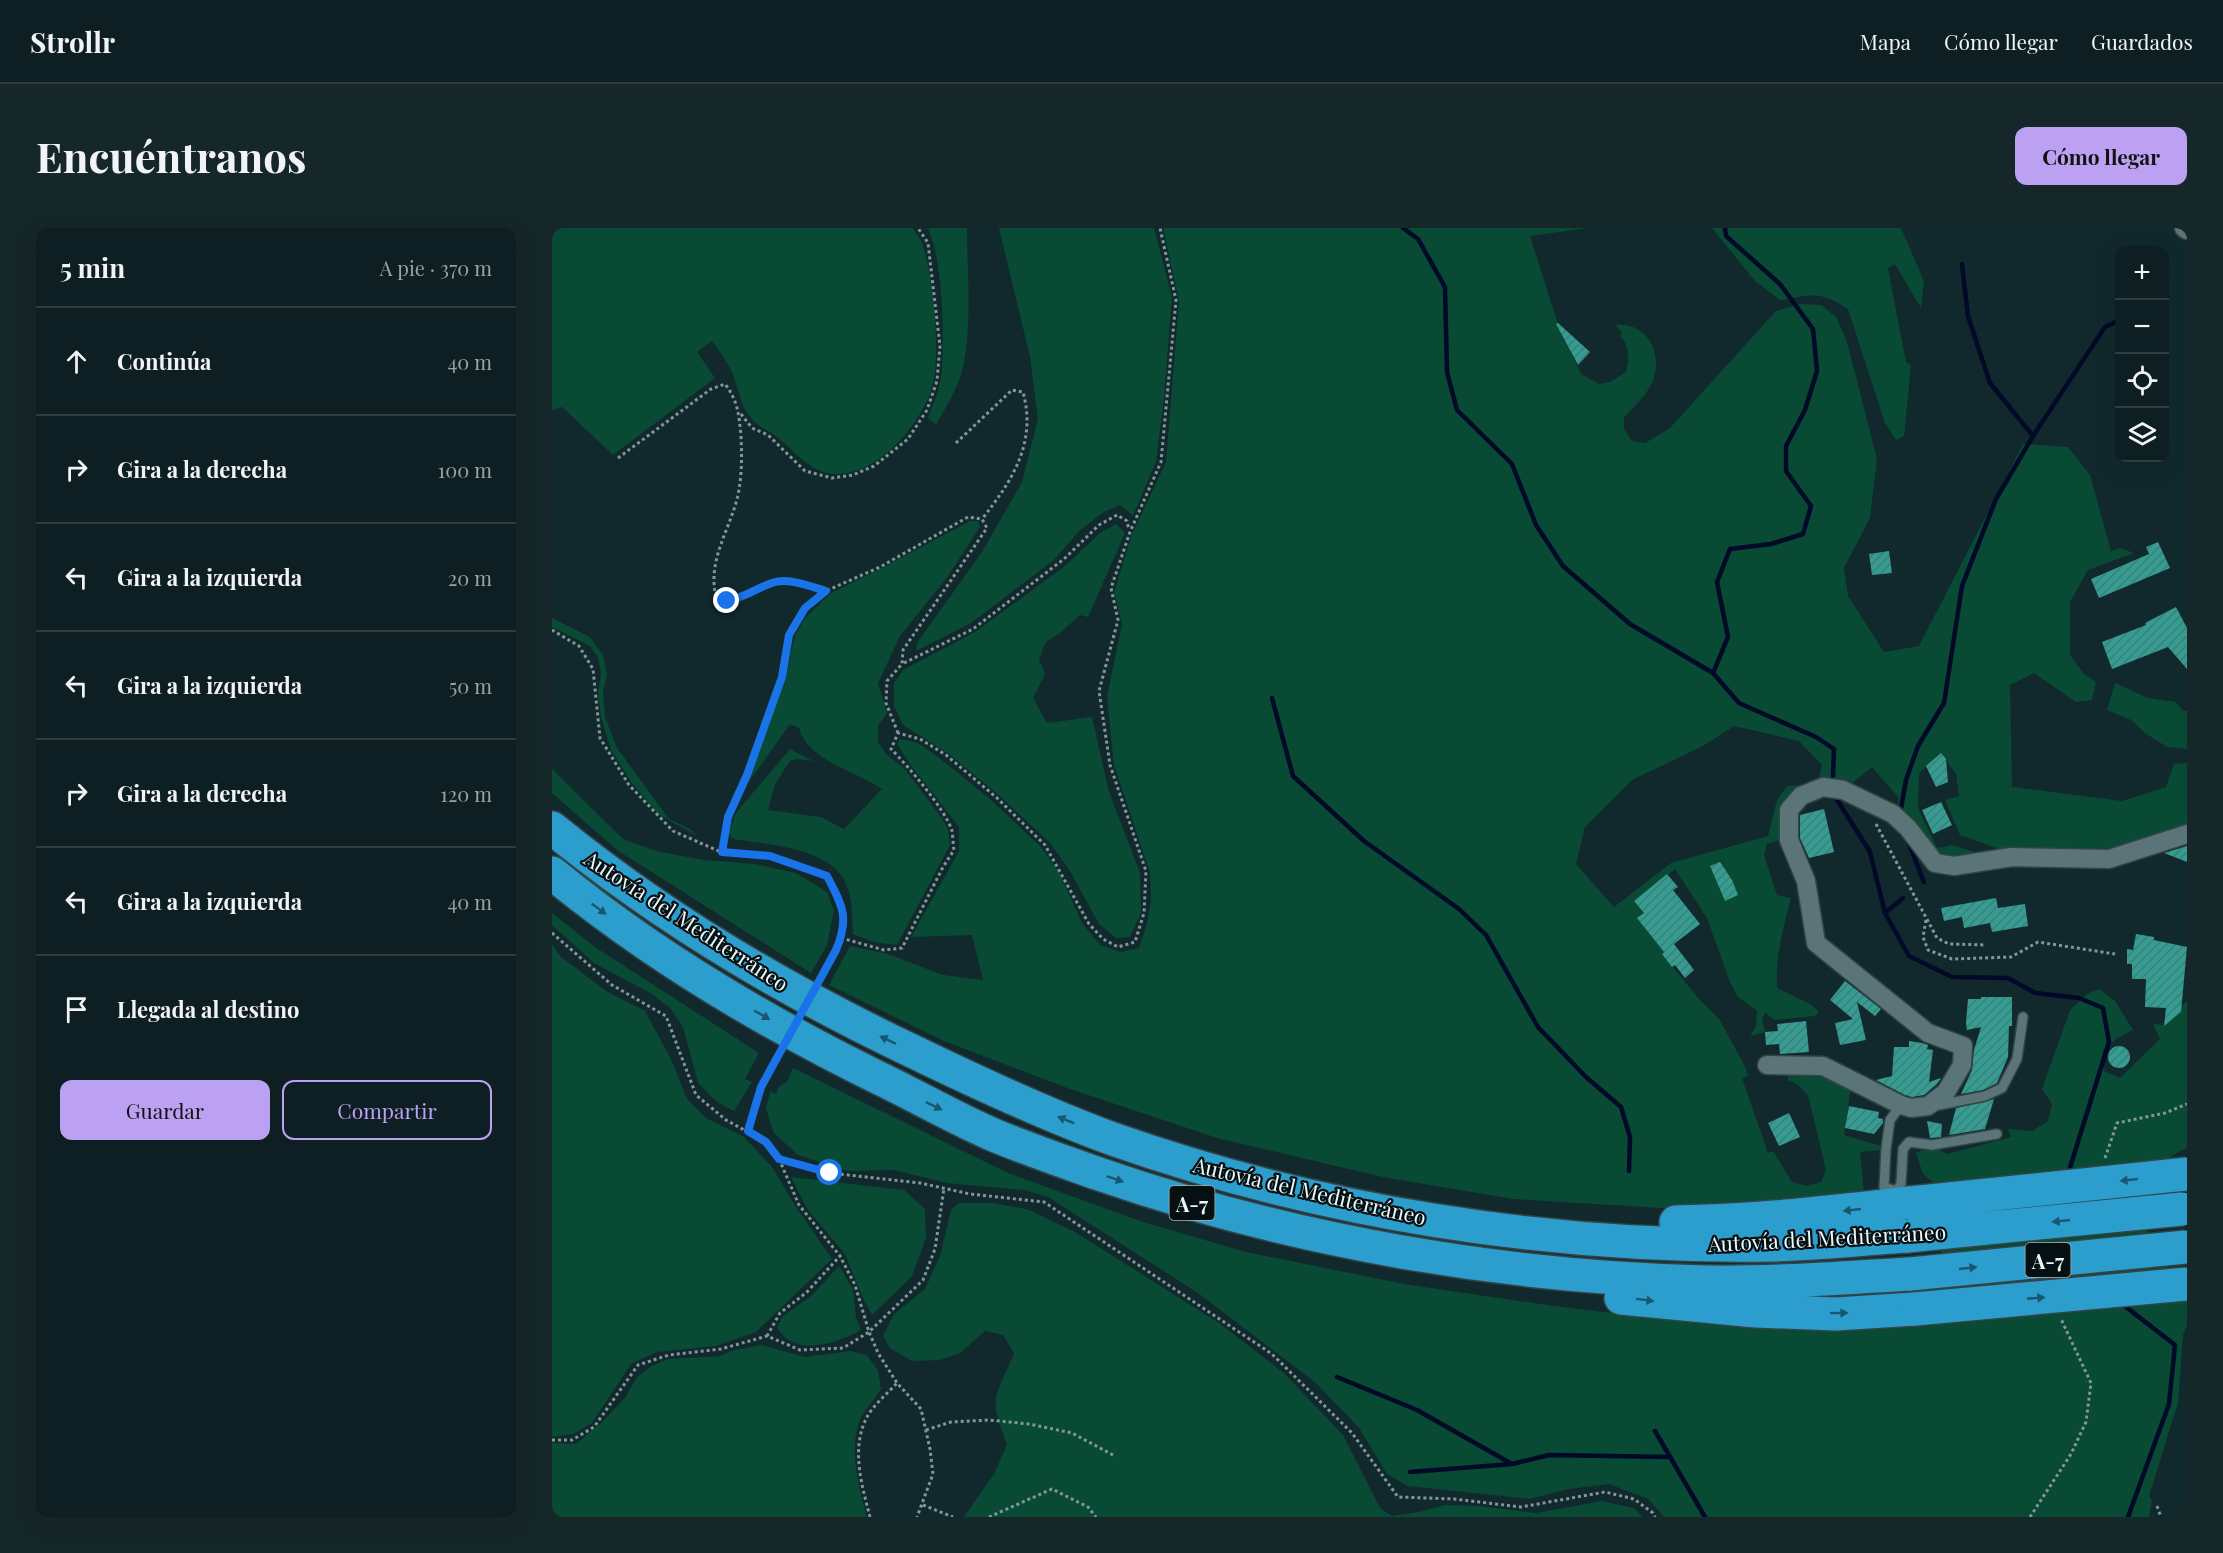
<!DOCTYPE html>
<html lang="es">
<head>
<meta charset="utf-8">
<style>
	:root { --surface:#0d1f22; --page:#16272a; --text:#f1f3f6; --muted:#9aa2a5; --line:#2d3d40; --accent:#bca0f2 }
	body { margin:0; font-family:"Playfair Display",serif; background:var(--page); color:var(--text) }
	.controls { position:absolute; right:18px; top:18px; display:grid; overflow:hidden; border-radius:12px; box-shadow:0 6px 24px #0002 }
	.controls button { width:54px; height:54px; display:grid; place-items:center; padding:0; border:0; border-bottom:2px solid var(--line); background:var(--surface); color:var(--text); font:30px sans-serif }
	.stop { position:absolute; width:18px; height:18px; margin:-14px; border:4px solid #1a73e8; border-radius:50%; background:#fff }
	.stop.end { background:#1a73e8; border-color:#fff; box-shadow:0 2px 6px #0008 }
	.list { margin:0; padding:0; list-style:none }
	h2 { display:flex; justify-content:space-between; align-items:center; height:78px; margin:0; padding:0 24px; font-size:26px }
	h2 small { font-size:20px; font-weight:400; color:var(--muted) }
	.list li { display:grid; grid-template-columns:39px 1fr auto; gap:18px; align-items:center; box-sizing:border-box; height:108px; padding:0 24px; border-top:2px solid var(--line) }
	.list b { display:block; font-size:22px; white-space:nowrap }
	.list em { font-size:20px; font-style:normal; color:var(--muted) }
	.actions { display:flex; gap:12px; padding:18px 24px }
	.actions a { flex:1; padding:14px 0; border:2px solid var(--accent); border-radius:12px; text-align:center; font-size:21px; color:var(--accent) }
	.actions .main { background:var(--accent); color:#111 }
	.icon { flex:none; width:33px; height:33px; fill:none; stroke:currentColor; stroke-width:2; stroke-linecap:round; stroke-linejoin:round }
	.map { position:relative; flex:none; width:1635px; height:1289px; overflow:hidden; border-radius:12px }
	header { display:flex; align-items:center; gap:36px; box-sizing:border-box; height:84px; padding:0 30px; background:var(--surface); border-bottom:2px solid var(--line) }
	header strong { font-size:28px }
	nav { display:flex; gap:33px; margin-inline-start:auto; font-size:21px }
	.intro { display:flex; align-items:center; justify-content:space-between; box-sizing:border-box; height:144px; padding:0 36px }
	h1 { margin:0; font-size:42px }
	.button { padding:15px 27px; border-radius:12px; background:var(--accent); color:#111; font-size:21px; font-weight:700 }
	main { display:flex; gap:36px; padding:0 36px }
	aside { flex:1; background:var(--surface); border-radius:12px; box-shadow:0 6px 24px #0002 }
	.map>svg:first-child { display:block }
	.green { fill:#084a33 }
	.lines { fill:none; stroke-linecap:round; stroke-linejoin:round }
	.stream { stroke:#000927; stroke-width:4.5 }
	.building { fill:url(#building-hatch) }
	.service-casing { stroke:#334447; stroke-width:12 }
	.minor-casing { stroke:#334447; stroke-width:21 }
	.motorway-casing { stroke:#334447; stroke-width:36 }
	.path { stroke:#839699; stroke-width:3; stroke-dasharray:3 3; stroke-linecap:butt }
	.service { stroke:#5a7478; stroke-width:9 }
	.minor { stroke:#5a7478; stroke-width:18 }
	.motorway { stroke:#2b9ece; stroke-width:33 }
	.motorway-bridge-casing { stroke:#334447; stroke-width:36; stroke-linecap:butt }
	.path-bridge { stroke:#839699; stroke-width:3; stroke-dasharray:3 3; stroke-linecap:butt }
	.motorway-bridge { stroke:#2b9ece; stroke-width:33 }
	.oneway { fill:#185770 }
	.route { stroke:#1a73e8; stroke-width:8 }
	.labels { text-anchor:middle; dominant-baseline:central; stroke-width:4.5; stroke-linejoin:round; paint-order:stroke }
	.shield { fill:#061012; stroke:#a6b2b4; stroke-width:1.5 }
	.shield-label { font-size:20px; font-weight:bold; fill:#eaf8fa }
	.street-label { font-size:21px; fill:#eaf8fa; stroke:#061012 }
</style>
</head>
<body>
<header>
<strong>Strollr</strong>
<nav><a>Mapa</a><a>Cómo llegar</a><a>Guardados</a></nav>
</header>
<div class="intro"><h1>Encuéntranos</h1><a class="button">Cómo llegar</a></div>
<main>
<aside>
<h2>5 min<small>A pie · 370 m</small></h2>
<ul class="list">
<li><svg class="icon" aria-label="ahead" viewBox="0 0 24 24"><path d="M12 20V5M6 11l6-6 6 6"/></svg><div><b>Continúa</b></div><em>40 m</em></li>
<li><svg class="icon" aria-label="right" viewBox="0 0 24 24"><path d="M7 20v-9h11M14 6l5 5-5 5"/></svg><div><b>Gira a la derecha</b></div><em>100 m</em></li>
<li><svg class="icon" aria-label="left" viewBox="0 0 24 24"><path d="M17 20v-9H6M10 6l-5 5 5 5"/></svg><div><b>Gira a la izquierda</b></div><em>20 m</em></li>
<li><svg class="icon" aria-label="left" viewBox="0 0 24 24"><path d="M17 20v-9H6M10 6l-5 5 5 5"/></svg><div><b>Gira a la izquierda</b></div><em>50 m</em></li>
<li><svg class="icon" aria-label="right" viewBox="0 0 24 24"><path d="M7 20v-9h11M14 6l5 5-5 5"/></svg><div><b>Gira a la derecha</b></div><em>120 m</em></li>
<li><svg class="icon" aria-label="left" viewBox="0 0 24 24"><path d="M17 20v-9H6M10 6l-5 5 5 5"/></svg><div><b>Gira a la izquierda</b></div><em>40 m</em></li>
<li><svg class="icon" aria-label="arrive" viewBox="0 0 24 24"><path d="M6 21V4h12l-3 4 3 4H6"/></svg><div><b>Llegada al destino</b></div></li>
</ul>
<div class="actions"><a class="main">Guardar</a><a>Compartir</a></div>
</aside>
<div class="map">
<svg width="1635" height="1289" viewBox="0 0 1635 1289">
	<defs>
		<pattern id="building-hatch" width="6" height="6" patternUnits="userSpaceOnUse" patternTransform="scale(1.5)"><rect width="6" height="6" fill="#369b91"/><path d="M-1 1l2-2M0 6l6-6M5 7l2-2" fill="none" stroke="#3c7f78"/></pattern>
	</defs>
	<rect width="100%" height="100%" fill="#11292d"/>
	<path class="green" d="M0 0H361C364 5 368 10 370 15 381 46 388 118 382 151 375 192 322 255 275 245 256 240 242 224 228 211 219 203 206 199 199 190 188 177 186 159 180 144 175 133 167 123 160 113L145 124 163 150 61 227 10 179 0 182Z
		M375 0H415C415 40 420 95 412 134 408 157 395 177 384 197L376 190C380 179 385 167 388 155 394 127 391 22 375 0Z
		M447 0H602L620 69 612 171 604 234 581 288 568 277 552 284 528 302 502 332 419 395 364 423 365 415 430 324 470 254 486 191 478 129Z
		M611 0H1035L978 8 1011 112 1014 115 1029 146 1047 156 1058 154 1074 144C1077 130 1078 119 1068 108L1070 104 1063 97C1095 94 1111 124 1101 152 1096 166 1082 179 1072 189V201L1080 213 1093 215 1117 201 1224 83 1248 76 1269 77 1284 89 1295 114 1325 231 1318 290 1292 340 1296 368 1332 424 1367 418 1471 216 1516 219 1538 247 1559 323 1568 320 1582 325 1536 342 1518 374V427L1532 446 1544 454 1540 472 1524 474 1482 445 1458 457 1460 559 1570 573 1614 559 1622 536 1635 535V597L1559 620 1458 625 1408 607 1393 572 1407 568 1404 546 1389 525 1367 545 1366 580 1385 620 1400 617 1436 628 1407 633 1384 628 1346 579V569L1320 539 1299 556 1267 551 1270 537 1247 513 1182 498 1151 518 1080 552 1033 599 1024 636 1062 679 1119 635 1216 608 1225 572 1235 558 1248 557 1238 571 1231 611 1215 616 1212 627 1225 667 1239 670C1231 700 1223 729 1225 760L1258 776 1267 784 1263 788 1222 792 1213 784 1210 792 1213 804 1198 808 1204 798 1205 783 1186 769 1178 754 1155 690 1123 641 1082 673 1092 685 1086 690 1112 724 1110 726 1148 772 1167 791 1194 840 1196 848 1190 850 1216 925 1221 923 1240 954 1255 958 1269 954 1274 942 1256 867 1245 856 1236 852V844L1268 847 1299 859 1292 907 1329 918 1328 922 1308 924 1312 965 1110 980 961 971 831 949 665 910 518 861 392 813 277 757 298 718 336 726 391 747 431 752 420 707 359 709 407 623V599L358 536 345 516 348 511 366 515 386 529 438 571 489 619 507 644 530 695 548 717 569 724 587 720 594 699 599 673 598 645 562 537 555 469 570 396 562 364 580 306 614 234 627 73Z
		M1160 0H1349L1372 53 1369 80 1343 36 1336 40 1354 134 1359 137 1352 208 1344 212 1333 195 1296 81C1268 62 1259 67 1228 72L1203 53Z
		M418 293H426L428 299 394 351 348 408 326 455 335 485 326 498V514L335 527 352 540 389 589 396 601 398 617 345 717 321 714 301 706C300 688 301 663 289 647 268 619 213 616 181 611L177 606 183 586 238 521 261 533 246 531 238 533 223 556 216 582 269 589 292 601 330 561C304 543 256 533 247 500L238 496 193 559 234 449 242 410 252 391 279 365 330 340Z
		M564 296 573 305 536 389 528 387 508 405 494 414 487 431 493 446 481 470 495 495 540 489 557 564 588 645 589 685 578 709 564 710 547 696 518 643 498 615 449 569 397 526 351 497 342 478V455L351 442 423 404 513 338 548 305Z
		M0 390 38 409 51 427 55 446 51 465 53 489 65 520 117 591 138 601 145 608 106 586 79 554 59 522 49 489 46 465 49 446 46 429 38 418 0 399Z
		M1563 455 1596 470 1624 474 1631 483H1635V521L1615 519 1593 505 1579 492 1555 482Z
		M0 541 71 611 104 623 152 632 203 636 244 645 275 664 282 682 275 717 259 745 65 622 0 565Z
		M0 685 43 719 207 825 193 851 200 854 182 883 165 874 146 855 131 799 119 781 100 766 42 735 0 697Z
		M0 716 8 728 54 763 93 783 119 831 135 871 154 890 192 909 220 939 244 979 280 1031 204 1104 164 1118 105 1124 79 1136 40 1195 21 1206 2 1209 0 1208Z
		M1547 761 1563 773 1581 802 1565 810 1551 822 1552 843 1568 850 1608 811 1601 796 1612 797 1635 773V920L1621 927 1603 953 1592 993 1600 1024 1617 1040 1635 1053V1097L1631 1107 1626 1175 1597 1268 1600 1272 1597 1289H1112L1096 1271 1057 1256 1017 1261 978 1271 856 1258 835 1246 807 1200 764 1155 646 1065 496 969 472 962 395 955 342 942 296 943 246 927 222 905 214 881 218 864 224 866 226 860 236 852 241 840 456 945 591 994 694 1024 852 1056 1002 1078 1149 1096 1272 1101 1348 1100 1356 1096 1392 1092 1386 959 1371 946 1364 925C1377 919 1383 919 1395 926L1459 909 1456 901 1480 903 1496 893 1500 876 1490 861 1518 782 1535 766Z
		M239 949 352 962 373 981 374 1010 360 1048 320 1087 311 1070 293 1026 255 981Z
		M407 975H441L475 981 523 1004 667 1095 732 1145 791 1207 828 1280 840 1288 867 1284 893 1277 927 1278 984 1285 1050 1273 1082 1280 1091 1289H412L442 1246 455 1217C450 1202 440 1181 445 1165 449 1153 457 1139 462 1125L451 1107 433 1103 408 1125 388 1132 360 1133 338 1120 331 1108 342 1086 373 1061 388 1028 399 982Z
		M287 1038 301 1061 304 1090 309 1102C284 1116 242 1130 225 1099L231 1088 259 1068Z
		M210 1117 253 1129 298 1123 315 1127 326 1143 329 1161C323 1170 315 1179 310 1188 295 1217 307 1260 315 1289H0V1215L24 1216 51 1193 73 1170 85 1149 98 1139 116 1131 168 1128 182 1122Z"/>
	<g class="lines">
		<path class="stream" d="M851 0 866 11 893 59 895 144 905 182 960 236 984 297 1011 338 1078 396 1161 445 1187 475 1264 509 1282 521 1281 548
			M1410 36 1416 88 1438 155 1481 208
			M1161 445 1176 409 1165 354 1178 321 1219 316 1251 306 1259 278 1234 243V218L1253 182 1265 143 1261 101 1228 56 1174 8 1173 0
			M720 470 741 548 812 613 907 681 934 707 986 799 1034 849 1069 879 1078 909 1077 943
			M1284 570 1318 624 1333 685 1357 728 1400 749 1456 750 1483 765 1527 770 1551 780 1557 814 1516 946
			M1348 586 1354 552 1366 518 1392 475 1410 358 1444 271 1481 208 1553 99 1568 92
			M1355 611 1372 654
			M1333 685 1351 670
			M1570 1076 1623 1117 1617 1176 1576 1289
			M785 1149 865 1182 960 1236
			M1103 1203 1153 1289
			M858 1244 960 1236 997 1227 1118 1229"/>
	</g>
	<path class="building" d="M1006 95 1038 124 1026 137 1004 96Z
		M1606 314 1618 340 1547 370 1539 351 1597 326 1594 319Z
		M1337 323 1340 345 1320 347 1317 326Z
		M1624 379 1635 400V441L1616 419 1560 441 1550 414 1594 397 1593 395Z
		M1389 525 1394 531 1396 554 1384 559 1374 538Z
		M1389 574 1400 597 1381 606 1370 582Z
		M1272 581 1282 624 1257 630 1248 610V587Z
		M1635 618V634L1612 625Z
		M1168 634 1180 652 1186 667 1173 673 1158 638Z
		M1115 646 1126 659 1121 662 1148 696 1122 716 1142 742 1133 750 1123 737 1120 739 1110 726 1112 724 1085 690 1092 685 1082 673Z
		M1444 670 1446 680 1473 676 1476 698 1440 704 1438 695 1412 700 1410 689 1392 693 1389 680Z
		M1584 706 1602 709V712L1635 719 1629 784 1612 798 1614 780 1593 779 1594 751H1580V736H1575V721L1581 722Z
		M1293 753 1329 781 1323 788 1305 774 1314 812 1288 817 1283 795 1301 791 1278 772Z
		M1429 769H1460V798H1457L1456 829 1445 855 1431 862 1409 866 1420 842 1422 822 1429 799 1415 802 1414 795 1416 771H1429Z
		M1254 793 1257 824 1228 826 1227 816 1214 817 1213 804 1226 803 1225 796Z
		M1357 813 1370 815 1376 817 1375 821 1381 822 1377 854 1389 850 1385 856 1372 867 1360 869 1353 867 1324 852 1340 848 1342 819H1357Z
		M1556 829a11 11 0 1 1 22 0a11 11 0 1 1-22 0Z
		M1442 871 1433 901 1397 907 1404 880Z
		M1297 878 1327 884 1326 890 1331 891V895L1322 906 1293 900Z
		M1237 885 1248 909 1227 918 1216 895Z
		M1375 893 1390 896 1389 909 1378 910Z"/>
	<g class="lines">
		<defs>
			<path id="service" d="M1349 877 1338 892 1334 921 1332 959 1344 963 1349 956 1351 921 1357 914 1380 917 1445 906
				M1382 878 1433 868 1450 860 1465 831 1471 789"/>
			<path id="minor" d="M1632 0 1635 2
				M1215 837 1271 838 1349 877 1359 880 1376 878 1394 864 1410 837 1411 818 1376 805 1264 715 1254 653 1237 612V582L1249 568 1271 559 1291 562 1341 586 1356 600 1383 635 1402 638 1460 629 1557 631 1635 606"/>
			<path id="motorway" d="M0 600C109 689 232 762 358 822 424 854 490 885 558 910 767 984 995 1020 1217 1017 1263 1016 1309 1011 1355 1008
				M0 645C101 728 216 796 333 853 370 871 406 892 444 908 478 922 513 934 547 946 741 1013 948 1049 1154 1054 1222 1055 1290 1050 1358 1046
				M1124 994C1202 993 1280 984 1358 975
				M1069 1070 1204 1083 1284 1086 1363 1081"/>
		</defs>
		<use href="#service" class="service-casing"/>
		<use href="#minor" class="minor-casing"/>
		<use href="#motorway" class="motorway-casing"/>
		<path class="path" d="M189 186 200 200 216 207 253 243 280 250 301 247 322 238 356 211 375 182 385 153 388 118 376 15 366 0
			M404 215 460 162 471 164C485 215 460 253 430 291
			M66 230 159 161 173 156C186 173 187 187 189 208 190 228 190 247 186 267 178 302 155 332 164 369 195 380 204 355 227 354 243 352 259 359 274 363
			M0 402 27 418 41 441 48 510 77 557 121 603 169 624 218 628 275 648C290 677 298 689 284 722
			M346 505 334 475 335 453 350 436
			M1324 596 1385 710 1397 716 1434 717
			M169 624 176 589 195 547 230 449 237 407 253 380 274 363 328 339 416 289 430 291 435 300 351 422 350 436 421 401 512 331 547 297 565 287 575 293 577 302
			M1374 692 1371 709 1376 722 1400 731 1459 729 1486 714 1563 726
			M0 705 60 757 114 788 144 867 174 892 214 914 227 931 278 945 368 955 418 966 492 974 720 1126 800 1205 846 1269 902 1271 969 1279 1053 1264 1082 1271 1101 1285 1103 1289
			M289 710 332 722 350 720 391 639 402 622C401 616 401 609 400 603 394 582 355 537 339 521L346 505 368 511 394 527 445 570 493 617 537 696 551 711 566 719 583 714 592 685 594 643 558 537 547 463 566 392 559 360 578 304 609 234 624 72 608 0
			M196 903 209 859
			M1553 930 1565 895 1613 885 1635 876
			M227 931 247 977 288 1028 303 1057 317 1104 326 1125 345 1155 369 1181 378 1221 381 1246 365 1289
			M215 1108 228 1085 255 1064 288 1028
			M374 1202 399 1194 437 1192 477 1196 520 1205 561 1227
			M0 1212H20L42 1199 86 1137 117 1127 169 1121 215 1108 248 1122 291 1120 317 1104 371 1052 383 1021 392 960
			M371 1277 401 1289
			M1605 1278 1609 1289
			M318 1289C310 1258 299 1222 314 1191 320 1178 335 1166 345 1155
			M437 1289 500 1261 536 1279 544 1289
			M1478 1289 1519 1226 1534 1194 1539 1155 1509 1091"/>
		<use href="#service" class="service"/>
		<use href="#minor" class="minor"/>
		<use href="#motorway" class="motorway"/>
		<defs>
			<path id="motorway-bridge" d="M1358 975 1635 946
				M1355 1008 1630 981
				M1358 1046 1634 1019
				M1363 1081 1635 1056"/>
		</defs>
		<use href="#motorway-bridge" class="motorway-bridge-casing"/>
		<path class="path-bridge" d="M209 859 284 722"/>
		<use href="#motorway-bridge" class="motorway-bridge"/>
	</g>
	<defs><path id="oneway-solid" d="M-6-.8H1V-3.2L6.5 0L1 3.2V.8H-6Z" transform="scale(1.5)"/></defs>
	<g class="oneway">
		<use href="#oneway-solid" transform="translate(47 681) rotate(36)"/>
		<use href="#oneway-solid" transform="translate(210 787) rotate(30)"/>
		<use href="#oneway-solid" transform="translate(336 812) rotate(-154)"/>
		<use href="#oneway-solid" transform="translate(382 878) rotate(26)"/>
		<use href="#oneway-solid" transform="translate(514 892) rotate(-158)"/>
		<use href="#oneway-solid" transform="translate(563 951) rotate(19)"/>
		<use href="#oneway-solid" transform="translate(1577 952) rotate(174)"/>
		<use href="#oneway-solid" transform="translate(1300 982) rotate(174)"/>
		<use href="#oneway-solid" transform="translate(1509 993) rotate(174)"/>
		<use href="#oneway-solid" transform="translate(1416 1040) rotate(-6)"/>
		<use href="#oneway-solid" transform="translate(1484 1070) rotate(-5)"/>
		<use href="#oneway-solid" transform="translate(1093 1072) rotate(7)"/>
		<use href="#oneway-solid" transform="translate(1287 1085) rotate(-1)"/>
	</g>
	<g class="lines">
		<path class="route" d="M175 373C194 369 206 359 223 354 238 350 260 359 274 363L253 380 237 407 230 449 195 547 176 589 170 624 218 628 275 648C290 677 298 689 284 722L209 859 196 903 214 914 227 931 278 945"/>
	</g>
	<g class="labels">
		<g class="shield">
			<rect x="617.5" y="958" width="45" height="34" rx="4.5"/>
			<rect x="1473.5" y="1015" width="45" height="34" rx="4.5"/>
		</g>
		<g class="shield-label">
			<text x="640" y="975">A-7</text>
			<text x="1496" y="1032">A-7</text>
		</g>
		<g class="street-label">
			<text transform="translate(135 692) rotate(33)">Autovía del Mediterráneo</text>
			<text transform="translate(758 962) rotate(13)">Autovía del Mediterráneo</text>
			<text transform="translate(1275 1009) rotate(-3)">Autovía del Mediterráneo</text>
		</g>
	</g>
</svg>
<div class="controls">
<button>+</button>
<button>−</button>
<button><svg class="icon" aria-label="locate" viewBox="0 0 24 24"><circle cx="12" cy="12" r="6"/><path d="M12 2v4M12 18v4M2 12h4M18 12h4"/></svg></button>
<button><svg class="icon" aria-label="layers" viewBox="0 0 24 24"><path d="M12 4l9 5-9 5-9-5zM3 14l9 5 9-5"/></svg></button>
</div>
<div class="stop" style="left:278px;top:945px"></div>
<div class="stop end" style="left:175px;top:373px"></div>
</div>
</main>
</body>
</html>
